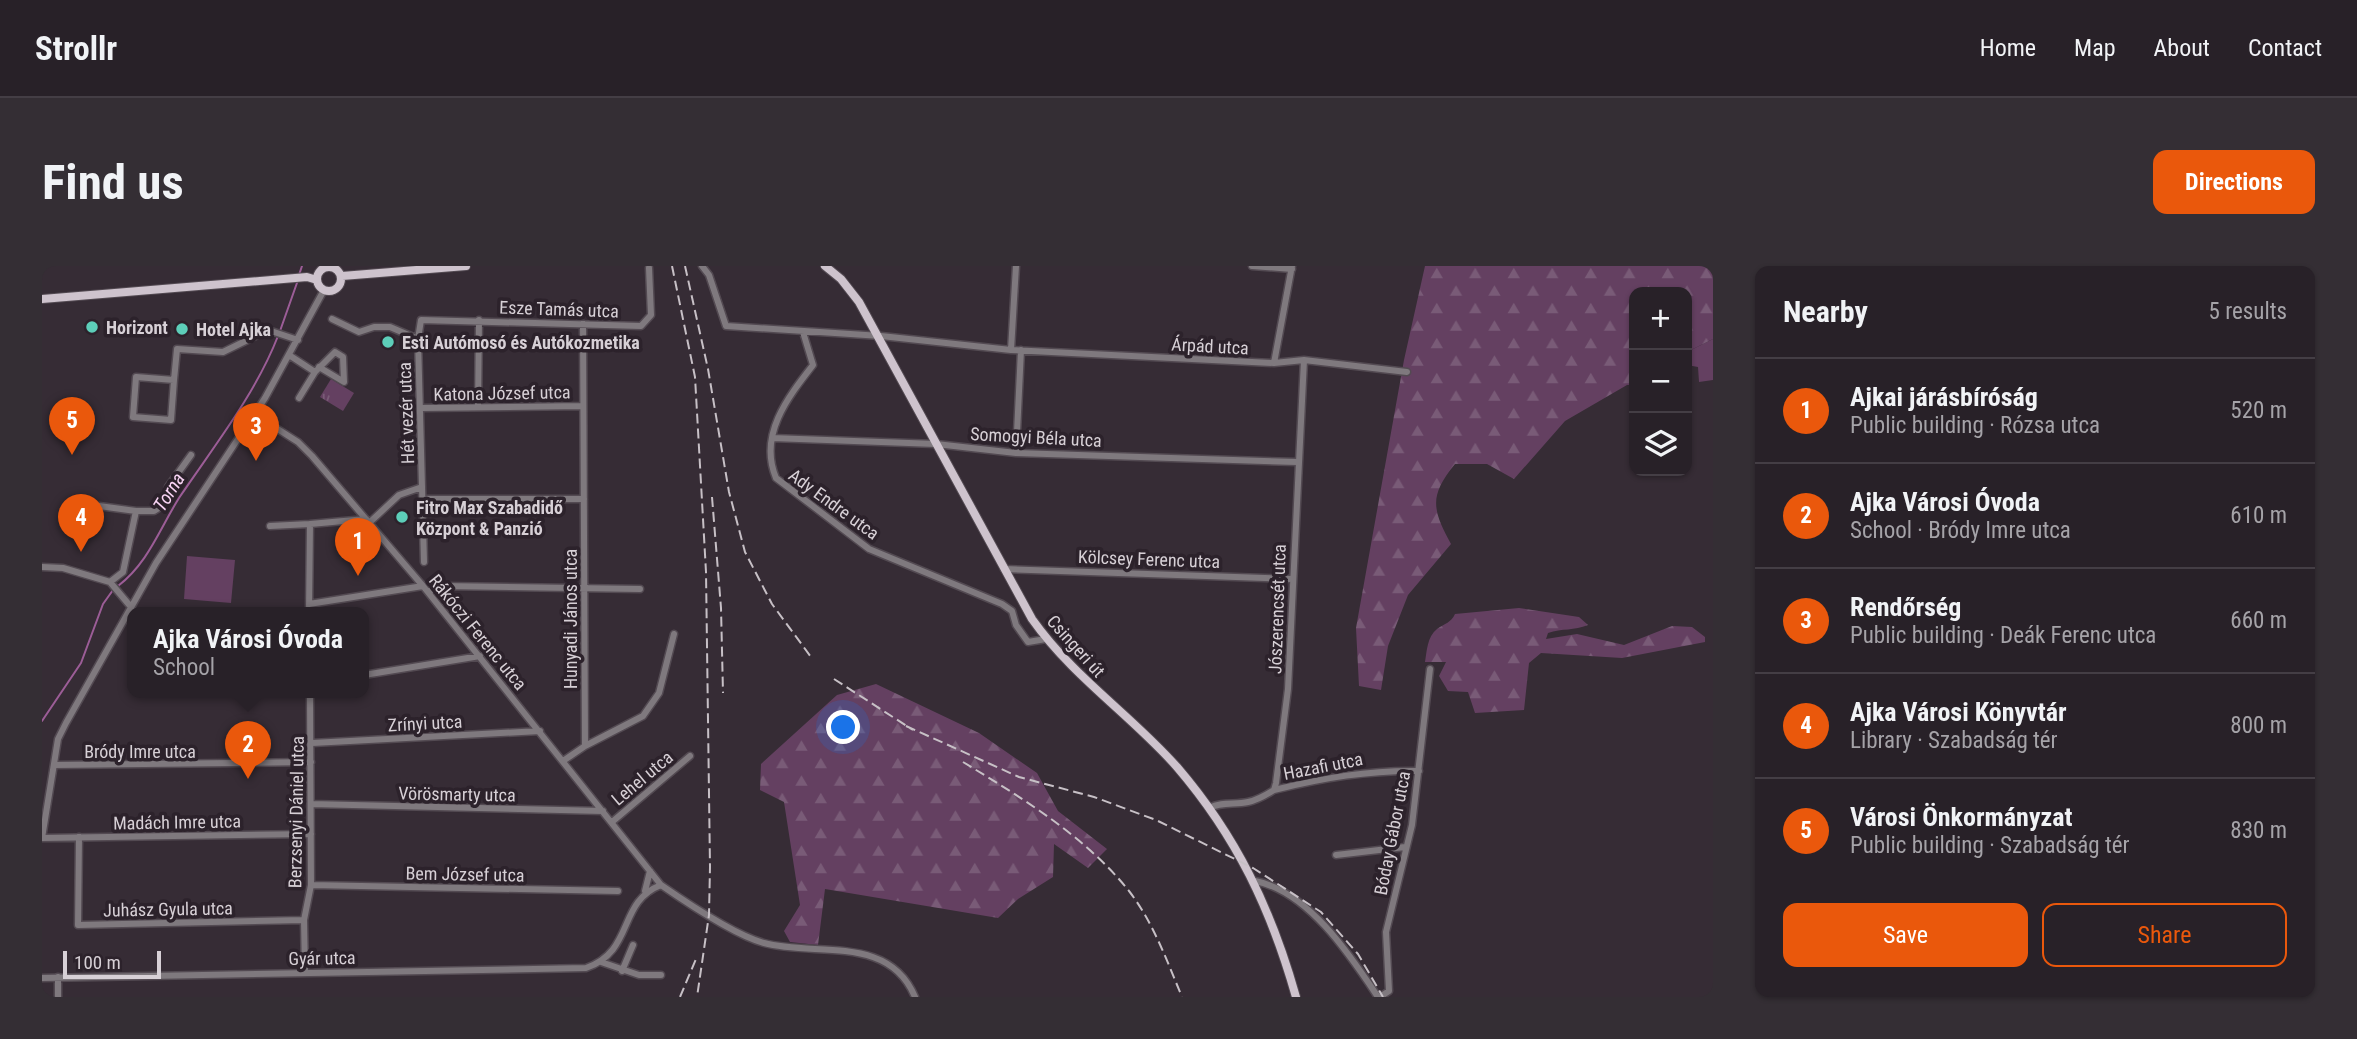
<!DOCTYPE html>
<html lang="en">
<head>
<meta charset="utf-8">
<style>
	:root { --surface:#282128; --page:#342e34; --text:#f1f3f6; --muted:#a5a3a8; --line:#443e45; --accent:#ea580c }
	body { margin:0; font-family:"Roboto Condensed",sans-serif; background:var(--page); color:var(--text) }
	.controls { position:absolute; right:21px; top:21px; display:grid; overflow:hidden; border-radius:14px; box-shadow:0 2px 5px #0004 }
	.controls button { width:63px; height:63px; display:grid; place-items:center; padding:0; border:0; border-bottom:2px solid var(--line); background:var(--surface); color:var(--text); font:35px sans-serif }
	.scale { position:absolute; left:21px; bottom:18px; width:98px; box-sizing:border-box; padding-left:7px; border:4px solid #d7d0d6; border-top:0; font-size:19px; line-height:24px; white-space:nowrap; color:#d7d0d6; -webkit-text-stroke:5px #2c222b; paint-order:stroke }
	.you { position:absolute; left:802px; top:462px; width:24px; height:24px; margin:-18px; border:5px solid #fff; border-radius:50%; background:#1a73e8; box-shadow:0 0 0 10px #1a73e833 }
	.badge { display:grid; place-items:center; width:46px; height:46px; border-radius:50%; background:var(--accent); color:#fff; font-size:23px; font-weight:700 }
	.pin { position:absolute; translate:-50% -58px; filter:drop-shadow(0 2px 4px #0008) }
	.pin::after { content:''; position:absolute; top:37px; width:24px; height:21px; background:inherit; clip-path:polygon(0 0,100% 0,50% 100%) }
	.popup { position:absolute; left:85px; top:341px; width:242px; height:91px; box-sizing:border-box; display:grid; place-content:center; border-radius:14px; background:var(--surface); filter:drop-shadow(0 2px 5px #0005); font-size:23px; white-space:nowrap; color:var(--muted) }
	.popup b { font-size:26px; color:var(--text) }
	.popup::after { content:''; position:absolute; left:50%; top:100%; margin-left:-14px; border:14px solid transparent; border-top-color:var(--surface) }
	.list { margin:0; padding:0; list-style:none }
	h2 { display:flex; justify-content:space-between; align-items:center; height:91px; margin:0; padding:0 28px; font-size:30px }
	h2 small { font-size:23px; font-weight:400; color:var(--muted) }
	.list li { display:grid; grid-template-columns:46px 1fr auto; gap:21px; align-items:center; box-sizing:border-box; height:105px; padding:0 28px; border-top:2px solid var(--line) }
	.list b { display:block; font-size:26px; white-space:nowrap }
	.list p { margin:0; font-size:23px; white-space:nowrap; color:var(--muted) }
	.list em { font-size:23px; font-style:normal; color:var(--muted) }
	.actions { display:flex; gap:14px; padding:21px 28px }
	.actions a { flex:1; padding:16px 0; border:2px solid var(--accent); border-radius:14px; text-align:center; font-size:24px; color:var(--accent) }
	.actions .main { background:var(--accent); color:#fff }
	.icon { flex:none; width:38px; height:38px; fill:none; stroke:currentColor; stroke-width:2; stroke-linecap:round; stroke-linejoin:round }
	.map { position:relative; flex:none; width:1671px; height:731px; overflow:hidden; border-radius:14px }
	header { display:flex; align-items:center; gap:42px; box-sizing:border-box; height:98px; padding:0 35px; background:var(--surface); border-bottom:2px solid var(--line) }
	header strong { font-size:33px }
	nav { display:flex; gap:38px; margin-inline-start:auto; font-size:24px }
	.intro { display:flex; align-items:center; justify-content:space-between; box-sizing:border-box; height:168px; padding:0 42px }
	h1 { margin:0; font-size:49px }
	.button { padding:18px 32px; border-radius:14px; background:var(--accent); color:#fff; font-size:24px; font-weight:700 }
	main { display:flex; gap:42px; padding:0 42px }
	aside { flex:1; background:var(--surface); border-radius:14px; box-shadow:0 2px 5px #0004 }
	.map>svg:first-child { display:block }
	.green { fill:#644061 }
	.forest { fill:url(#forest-firs) }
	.park { fill:url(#park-tufts) }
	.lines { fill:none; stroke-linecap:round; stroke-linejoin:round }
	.stream { stroke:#9c5d97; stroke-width:2 }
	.minor-casing { stroke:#534a52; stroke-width:9 }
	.major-casing { stroke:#534a52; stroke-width:10 }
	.minor { stroke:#7f797e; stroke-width:6 }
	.major { stroke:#cec3cd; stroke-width:8 }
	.rail { stroke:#c7c0c6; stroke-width:2; stroke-dasharray:10 5; stroke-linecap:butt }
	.poi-dot { fill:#5dceb9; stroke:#2c222b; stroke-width:2.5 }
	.labels { text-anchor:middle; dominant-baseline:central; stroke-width:7; stroke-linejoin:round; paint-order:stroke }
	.street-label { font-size:18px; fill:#d7d0d6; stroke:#2c222b }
	.poi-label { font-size:18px; font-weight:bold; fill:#d7d0d6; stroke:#2c222b; text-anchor:start }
	.water-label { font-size:19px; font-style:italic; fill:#f9d5f5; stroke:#2c222b }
</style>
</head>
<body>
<header>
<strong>Strollr</strong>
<nav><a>Home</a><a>Map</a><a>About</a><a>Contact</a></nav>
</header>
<div class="intro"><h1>Find us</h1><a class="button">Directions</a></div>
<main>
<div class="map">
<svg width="1671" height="731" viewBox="0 0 1671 731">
	<defs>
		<pattern id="forest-firs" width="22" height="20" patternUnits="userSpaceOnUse" patternTransform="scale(1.75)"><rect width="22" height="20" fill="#644061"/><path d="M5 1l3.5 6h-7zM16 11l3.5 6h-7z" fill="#795b77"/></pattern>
		<pattern id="park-tufts" width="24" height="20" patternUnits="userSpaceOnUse" patternTransform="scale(1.75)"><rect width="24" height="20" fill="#644061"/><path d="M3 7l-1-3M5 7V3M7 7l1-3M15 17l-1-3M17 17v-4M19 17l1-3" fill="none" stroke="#795b77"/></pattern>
	</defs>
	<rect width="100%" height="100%" fill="#362c35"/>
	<path class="green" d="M1671 73V114L1657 116 1656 101 1645 99V86Z
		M145 290 193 294 189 337 142 333Z"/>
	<path class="forest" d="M1383 0H1671V73L1645 86V26H1592V119H1585L1523 155 1472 213 1445 198H1413C1387 230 1390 243 1409 278L1366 329 1346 380 1339 424 1317 420 1314 362 1362 94Z
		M1477 342 1537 351 1546 359C1532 365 1520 362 1506 367L1504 373 1535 368 1582 379 1630 360 1650 361 1663 371V376L1580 392 1499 387 1487 397 1482 444 1433 447 1426 426 1406 425 1397 410 1404 396H1383C1385 385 1385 371 1395 363 1403 357 1409 357 1413 348Z
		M834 418 937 467 995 507 1016 545 1065 583 1046 602 1012 578 1011 611 976 633 956 652 783 623 776 679 748 676 742 665 758 639 742 536 718 524 719 498 795 429Z"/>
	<path class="park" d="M289 113 312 127 301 145 278 131Z"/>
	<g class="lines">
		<path class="stream" d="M257 9 260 0
			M238 65 256 14
			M76 320C106 297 117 264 137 232 172 180 213 129 236 70
			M0 455 39 397 61 338 71 324"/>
		<defs>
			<path id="minor" d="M660 0 667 9 684 60 839 70 969 84 1232 97 1262 94 1365 106
				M1210 0 1250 3
				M286 1 287 0
				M290 53 317 66 332 61H348L376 73
				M761 66 771 99C746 131 716 169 734 212L827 283 960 338 970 345 974 359 986 376 1004 373
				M969 84 974 0
				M247 89 273 106 293 86 301 91 302 116 277 101
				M1232 97 1250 0
				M94 111 132 114 129 154 91 151Z
				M132 114 135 83 181 86 226 64 256 74
				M257 132 273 106
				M436 141 437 54
				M379 142 541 140
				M212 148 256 176 270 190 381 320 619 619C645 637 692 669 722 677 774 691 847 668 873 731
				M730 172 894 178 974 187 1255 196
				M974 187 979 84
				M380 221 382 296
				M380 233H542
				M57 240 94 245
				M327 257 357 229 380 221 376 73 379 54 599 60 609 49 607 2
				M268 258 324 253
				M228 260 268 258 267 347
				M0 301 21 302 68 316 81 306 94 245H112L123 238 126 221 149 189
				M962 303 1250 313
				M68 316 89 341
				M386 326 399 320 598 323
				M267 338 381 320
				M322 409 438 390
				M270 477 498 465
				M543 480 601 450 617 427 632 368
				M521 495 543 480 541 58
				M12 499 269 496
				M1232 524C1281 512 1327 504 1377 505
				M269 538 561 545
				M1167 542C1181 535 1192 539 1206 536 1216 534 1224 529 1232 524L1234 517 1246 423 1262 94
				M570 556 648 490
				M37 571 36 659 262 654
				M0 572 16 473 24 457 114 297 223 132 282 24
				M0 572 269 568
				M1294 589 1363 581
				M1213 615C1266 625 1308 689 1336 731
				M269 619 576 625
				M603 625 608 605
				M559 696 597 709H619
				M580 705 591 679
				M263 706 262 654 269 619 268 427
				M16 711V731
				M0 712 544 702C593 685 575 636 619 619
				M1338 731 1347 725 1344 666 1370 559 1388 403"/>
			<path id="major" d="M783 0 799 13 817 36 990 353C1031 411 1089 449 1135 501 1195 571 1229 643 1254 731
				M275 13a12 12 0 1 1 24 0a12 12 0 1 1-24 0Z
				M300 10 424 0
				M0 33 265 11 275 14"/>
		</defs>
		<use href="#minor" class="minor-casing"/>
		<use href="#major" class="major-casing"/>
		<use href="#minor" class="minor"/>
		<use href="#major" class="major"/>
		<path class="rail" d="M630 0 653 111 664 306 668 601 667 649 655 731
			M643 0 666 103 687 226 703 286 730 338 769 391
			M670 231 679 342 681 427
			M792 413 871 464
			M864 460 977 511 1052 531 1114 554 1211 602 1279 646 1316 688 1341 731
			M921 496C980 532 1043 570 1087 625 1111 656 1125 695 1140 731
			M638 731 654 693"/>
	</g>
	<g class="poi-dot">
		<circle cx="50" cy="61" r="7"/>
		<circle cx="140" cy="63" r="7"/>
		<circle cx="346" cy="76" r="7"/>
		<circle cx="360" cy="251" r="7"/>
	</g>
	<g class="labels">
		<g class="street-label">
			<text transform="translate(517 43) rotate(2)">Esze Tamás utca</text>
			<text transform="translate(1168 80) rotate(3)">Árpád utca</text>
			<text transform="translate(460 127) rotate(-1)">Katona József utca</text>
			<text transform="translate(364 147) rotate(-92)">Hét vezér utca</text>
			<text transform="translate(994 171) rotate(3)">Somogyi Béla utca</text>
			<text transform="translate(792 238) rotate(36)">Ady Endre utca</text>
			<text transform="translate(1107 293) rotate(2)">Kölcsey Ferenc utca</text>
			<text transform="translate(1235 343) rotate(-88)">Jószerencsét utca</text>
			<text transform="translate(528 353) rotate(-90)">Hunyadi János utca</text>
			<text transform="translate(436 366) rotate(51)">Rákóczi Ferenc utca</text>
			<text transform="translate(1034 380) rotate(48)">Csingeri út</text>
			<text transform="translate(383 457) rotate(-3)">Zrínyi utca</text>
			<text x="98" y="485">Bródy Imre utca</text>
			<text transform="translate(1281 500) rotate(-11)">Hazafi utca</text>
			<text transform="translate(600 512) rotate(-40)">Lehel utca</text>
			<text transform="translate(415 528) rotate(1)">Vörösmarty utca</text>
			<text transform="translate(254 546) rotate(-89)">Berzsenyi Dániel utca</text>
			<text transform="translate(135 556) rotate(-1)">Madách Imre utca</text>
			<text transform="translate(1350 567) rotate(-79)">Bóday Gábor utca</text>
			<text transform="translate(423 608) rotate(1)">Bem József utca</text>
			<text transform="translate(126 643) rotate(-1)">Juhász Gyula utca</text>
			<text transform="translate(280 692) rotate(-1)">Gyár utca</text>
		</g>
		<g class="poi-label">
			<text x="64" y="61">Horizont</text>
			<text x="154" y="63">Hotel Ajka</text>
			<text x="360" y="76">Esti Autómosó és Autókozmetika</text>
			<text x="374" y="241">Fitro Max Szabadidő<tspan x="374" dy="21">Központ &amp; Panzió</tspan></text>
		</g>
		<g class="water-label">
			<text transform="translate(127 226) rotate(-58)">Torna</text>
		</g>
	</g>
</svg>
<div class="controls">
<button>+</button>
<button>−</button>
<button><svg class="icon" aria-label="layers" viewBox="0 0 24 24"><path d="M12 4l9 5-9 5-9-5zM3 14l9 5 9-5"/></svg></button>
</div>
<div class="scale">100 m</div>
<div class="you"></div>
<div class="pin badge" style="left:316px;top:310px">1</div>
<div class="pin badge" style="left:206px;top:513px">2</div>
<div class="popup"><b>Ajka Városi Óvoda</b>School</div>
<div class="pin badge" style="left:214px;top:195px">3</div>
<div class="pin badge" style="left:39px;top:286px">4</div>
<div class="pin badge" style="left:30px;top:189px">5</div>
</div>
<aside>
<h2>Nearby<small>5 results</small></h2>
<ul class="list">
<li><span class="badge">1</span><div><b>Ajkai járásbíróság</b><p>Public building · Rózsa utca</p></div><em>520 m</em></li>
<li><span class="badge">2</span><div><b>Ajka Városi Óvoda</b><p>School · Bródy Imre utca</p></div><em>610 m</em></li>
<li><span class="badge">3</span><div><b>Rendőrség</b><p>Public building · Deák Ferenc utca</p></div><em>660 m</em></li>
<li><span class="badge">4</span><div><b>Ajka Városi Könyvtár</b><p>Library · Szabadság tér</p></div><em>800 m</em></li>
<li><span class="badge">5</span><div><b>Városi Önkormányzat</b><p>Public building · Szabadság tér</p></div><em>830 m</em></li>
</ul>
<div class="actions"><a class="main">Save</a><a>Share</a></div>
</aside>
</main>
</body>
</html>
